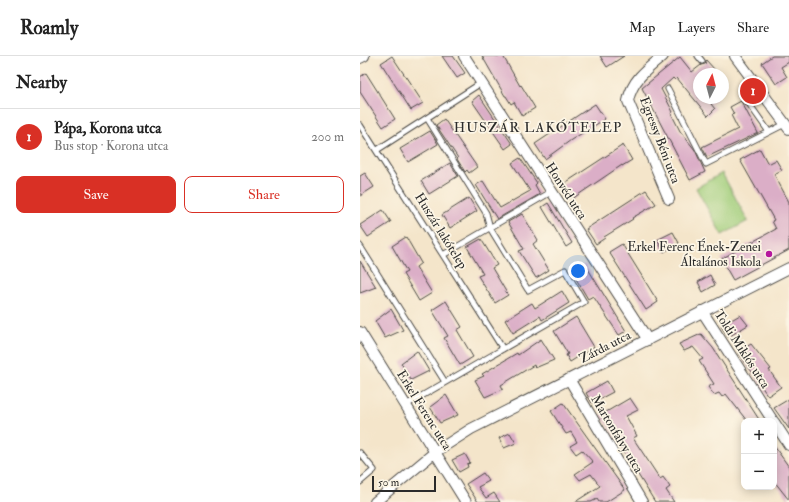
<!DOCTYPE html>
<html lang="en">
<head>
<meta charset="utf-8">
<style>
	:root { --surface:#fff; --page:#f2f2f2; --text:#222; --muted:#767676; --line:#e0e0e0; --accent:#d93025 }
	body { margin:0; font-family:"IM FELL Double Pica",serif; background:var(--page); color:var(--text) }
	.controls { position:absolute; right:12px; bottom:12px; display:grid; overflow:hidden; border-radius:8px; box-shadow:0 2px 10px #0003 }
	.controls button { width:36px; height:36px; display:grid; place-items:center; padding:0; border:0; border-bottom:1px solid var(--line); background:var(--surface); color:var(--text); font:20px sans-serif }
	.compass { position:absolute; left:333px; top:12px; width:36px; height:36px; border-radius:50%; background:var(--surface); box-shadow:0 2px 10px #0003; rotate:6deg }
	.scale { position:absolute; left:12px; bottom:10px; width:64px; box-sizing:border-box; padding-left:4px; border:2px solid #2b2b2b; border-top:0; font-size:11px; line-height:14px; white-space:nowrap; color:#2b2b2b; -webkit-text-stroke:3px #fcf5e5; paint-order:stroke }
	.you { position:absolute; left:218px; top:215px; width:14px; height:14px; margin:-10px; border:3px solid #fff; border-radius:50%; background:#1a73e8; box-shadow:0 0 0 6px #1a73e833 }
	.badge { display:grid; place-items:center; width:26px; height:26px; border-radius:50%; background:var(--accent); color:#fff; font-size:13px; font-weight:700 }
	.pin { position:absolute; translate:-50% -50%; border:2px solid #fff; box-shadow:0 1px 4px #0006 }
	.list { margin:0; padding:0; list-style:none }
	h2 { display:flex; justify-content:space-between; align-items:center; height:52px; margin:0; padding:0 16px; font-size:17px }
	h2 small { font-size:13px; font-weight:400; color:var(--muted) }
	.list li { display:grid; grid-template-columns:26px 1fr auto; gap:12px; align-items:center; box-sizing:border-box; height:56px; padding:0 16px; border-top:1px solid var(--line) }
	.list b { display:block; font-size:15px; white-space:nowrap }
	.list p { margin:0; font-size:13px; white-space:nowrap; color:var(--muted) }
	.list em { font-size:13px; font-style:normal; color:var(--muted) }
	.actions { display:flex; gap:8px; padding:12px 16px }
	.actions a { flex:1; padding:9px 0; border:1px solid var(--accent); border-radius:8px; text-align:center; font-size:14px; color:var(--accent) }
	.actions .main { background:var(--accent); color:#fff }
	.map { position:relative; flex:none; width:429px; height:446px; overflow:hidden }
	header { display:flex; align-items:center; gap:24px; box-sizing:border-box; height:56px; padding:0 20px; background:var(--surface); border-bottom:1px solid var(--line) }
	header strong { font-size:19px }
	nav { display:flex; gap:22px; margin-inline-start:auto; font-size:14px }
	main { display:flex }
	aside { flex:1; background:var(--surface) }
	.map>svg:first-child { display:block }
	.green { fill:#a2ce7b; stroke:#667c53 }
	.building { fill:#dbaec7 }
	.lines { fill:none; stroke-linecap:round; stroke-linejoin:round }
	.lane-casing { stroke:#494743; stroke-width:7 }
	.street-casing { stroke:#494743; stroke-width:12 }
	.lane { stroke:#fff; stroke-width:5 }
	.street { stroke:#fff; stroke-width:10 }
	.poi-dot { fill:#b5179e; stroke:#fcf5e5; stroke-width:1.5 }
	.labels { text-anchor:middle; dominant-baseline:central; stroke-width:3.5; stroke-linejoin:round; paint-order:stroke }
	.street-label { font-size:13px; fill:#2b2b2b; stroke:#fcf5e5 }
	.poi-label { font-size:13px; fill:#2b2b2b; stroke:#fcf5e5; text-anchor:end }
	.neighbourhood-label { font-size:14px; letter-spacing:1px; fill:#2b2b2b; stroke:#fcf5e5 }
</style>
</head>
<body>
<header>
<strong>Roamly</strong>
<nav><a>Map</a><a>Layers</a><a>Share</a></nav>
</header>
<main>
<aside>
<h2>Nearby<small></small></h2>
<ul class="list">
<li><span class="badge">1</span><div><b>Pápa, Korona utca</b><p>Bus stop · Korona utca</p></div><em>200 m</em></li>
</ul>
<div class="actions"><a class="main">Save</a><a>Share</a></div>
</aside>
<div class="map">
<svg width="429" height="446" viewBox="0 0 429 446">
	<rect width="100%" height="100%" fill="#fcf5e5"/>
	<filter id="ink" filterUnits="userSpaceOnUse"><feTurbulence type="fractalNoise" baseFrequency=".025" numOctaves="2"/><feDisplacementMap in="SourceGraphic" scale="8" xChannelSelector="R" yChannelSelector="G"/><feConvolveMatrix kernelMatrix="1 2 1 2 8 2 1 2 1" color-interpolation-filters="sRGB"/></filter>
	<filter id="wash" filterUnits="userSpaceOnUse"><feTurbulence type="fractalNoise" baseFrequency=".012" numOctaves="4" result="noise"/><feDisplacementMap in="SourceGraphic" scale="16" xChannelSelector="R" yChannelSelector="G"/><feGaussianBlur stdDeviation="0.9" result="paint"/><feColorMatrix in="noise" values="0 0 0 0 0 0 0 0 0 0 0 0 0 0 0 0 0 1.4 0 .05"/><feComposite in="paint" operator="in"/></filter>
	<g filter="url(#wash)">
		<rect width="100%" height="100%" fill="#f4e5ca"/>
		<path class="green" d="M362 117 388 165 362 179 336 132Z"/>
		<g id="blocks">
			<path class="building" d="M32 0 63 47 51 54 21 7Z
				M82 0H93L105 17 97 22Z
				M122 0H143L160 30 161 29 175 52 162 60 154 46 151 48 146 40H145Z
				M240 0H264L247 11Z
				M412 0H429V6L421 11 427 21 416 28 402 7Z
				M320 1 332 16 341 9 345 8 346 4 355 14 351 18H339V42H358L351 48 355 53 348 60 317 22 315 24 313 22 301 33 313 56 311 57 320 75 335 94 345 116 330 124 282 32Z
				M6 17 35 63 23 71 0 36V21Z
				M119 39 152 88 145 93 112 45Z
				M381 45 398 77 347 101 342 91 378 73 371 59 374 58 370 51Z
				M235 48 245 63 211 84 185 103 175 88Z
				M84 63 117 111 109 117 107 114 105 116 97 103 98 102 76 69Z
				M70 75 78 88 48 106 40 93Z
				M263 89 272 104 262 110V109L212 143 202 129Z
				M400 93 408 108 416 104 422 114 414 118 429 146V194L373 224 361 203 416 173 412 165 414 164 380 104Z
				M160 102 177 127 175 129 180 138 137 163 116 129 123 125 140 152 170 135 152 107Z
				M90 107 98 120 69 138 61 125Z
				M5 117 14 131 0 140V120Z
				M286 134 296 148 272 162 273 163 244 181 245 182 236 188 226 173Z
				M109 142 117 155 90 172 82 159Z
				M188 147 212 187 206 191 182 151Z
				M23 154 31 166 8 181 0 169Z
				M162 158 178 184 173 188 189 214 176 222 159 195 164 193 148 166Z
				M313 176 319 187 304 196 297 184Z
				M46 181 61 207 56 211 72 237 59 245 43 218 47 216 32 190Z
				M121 183 137 209 132 212 148 239 135 247 118 220 123 218 107 191Z
				M262 188 298 246 286 254 249 196Z
				M0 205 16 231 0 237Z
				M225 208 266 275 259 279 233 240 228 243 212 216Z
				M350 219 355 229 343 236 338 226Z
				M202 235 209 247 182 264 180 260 153 277 145 264 172 247 175 252Z
				M86 245 102 271 97 274 113 301 100 309 84 282 88 280 72 254Z
				M31 253 43 274 25 282 15 265Z
				M380 259 388 269 368 281 361 270Z
				M216 261 234 291 210 306 206 299 208 298 194 275Z
				M341 278 353 292 400 365H387L366 338 362 341 359 337 354 339 348 331 354 328 339 305 343 303 333 291 324 295 319 288Z
				M181 283 194 304 175 312 174 309 141 329 143 333 125 341 115 324 124 320 122 318 157 297 158 299Z
				M391 288 411 313 409 314 421 331 408 340 401 330H402L378 296Z
				M57 295 69 315 51 324 41 307Z
				M247 325 253 336 232 347 226 337Z
				M86 339 98 359 80 367 70 351Z
				M270 342 278 354 266 360 277 380 273 382 300 423 303 421 310 431 306 434 314 446H295L241 359Z
				M429 343V373L414 352Z
				M203 347 265 434 246 446H239L237 443 231 446H215L240 430 231 418 220 424 215 418 233 406 222 394 216 398 210 390 217 386 211 376 206 378 191 355Z
				M150 377 156 387 144 392 139 382Z
				M414 390 429 411V444L414 425Z
				M105 398 110 407 107 408 108 411 99 416 92 404Z
				M123 417 129 425 118 431 126 442 134 437 140 446H118L106 428Z"/>
		</g>
	</g>
	<g filter="url(#ink)">
		<use href="#blocks" fill-opacity="0" stroke="#494743" stroke-width="1"/>
		<g class="lines">
			<defs>
				<path id="lane" d="M338 0 342 5
					M394 25 383 34V39L409 76
					M308 33 346 108 425 68
					M0 69 143 293
					M17 94 121 27
					M0 190 85 326
					M83 199 191 136
					M46 349 224 246 205 214 168 234 130 172 126 157 67 62
					M0 397 14 414 0 426"/>
				<path id="street" d="M104 0 288 284
					M303 0C287 13 272 24 268 45L309 143
					M375 0 429 73
					M0 2 4 0
					M342 255 413 365
					M0 276 106 446
					M209 323 282 446
					M414 366 429 389
					M15 446 75 396 111 373 429 212"/>
			</defs>
			<use href="#lane" class="lane-casing"/>
			<use href="#street" class="street-casing"/>
			<use href="#lane" class="lane"/>
			<use href="#street" class="street"/>
		</g>
	</g>
	<circle class="poi-dot" cx="409" cy="198" r="4"/>
	<g class="labels">
		<g class="street-label">
			<text transform="translate(300 84) rotate(69)">Egressy Béni utca</text>
			<text transform="translate(206 135) rotate(57)">Honvéd utca</text>
			<text transform="translate(81 175) rotate(58)">Huszár lakótelep</text>
			<text transform="translate(245 291) rotate(-27)">Zárda utca</text>
			<text transform="translate(382 293) rotate(57)">Toldi Miklós utca</text>
			<text transform="translate(64 354) rotate(58)">Erkel Ferenc utca</text>
			<text transform="translate(257 378) rotate(59)">Martonfalvy utca</text>
		</g>
		<g class="poi-label">
			<text x="401" y="191">Erkel Ferenc Ének-Zenei<tspan x="401" dy="15">Általános Iskola</tspan></text>
		</g>
		<g class="neighbourhood-label">
			<text x="178" y="71">HUSZÁR LAKÓTELEP</text>
		</g>
	</g>
</svg>
<div class="controls">
<button>+</button>
<button>−</button>
</div>
<svg class="compass" viewBox="-18 -18 36 36"><path d="M0-13l5 13h-10z" fill="#e53935"/><path d="M0 13l5-13h-10z" fill="#767676"/></svg>
<div class="scale">50 m</div>
<div class="you"></div>
<div class="pin badge" style="left:393px;top:35px">1</div>
</div>
</main>
</body>
</html>
